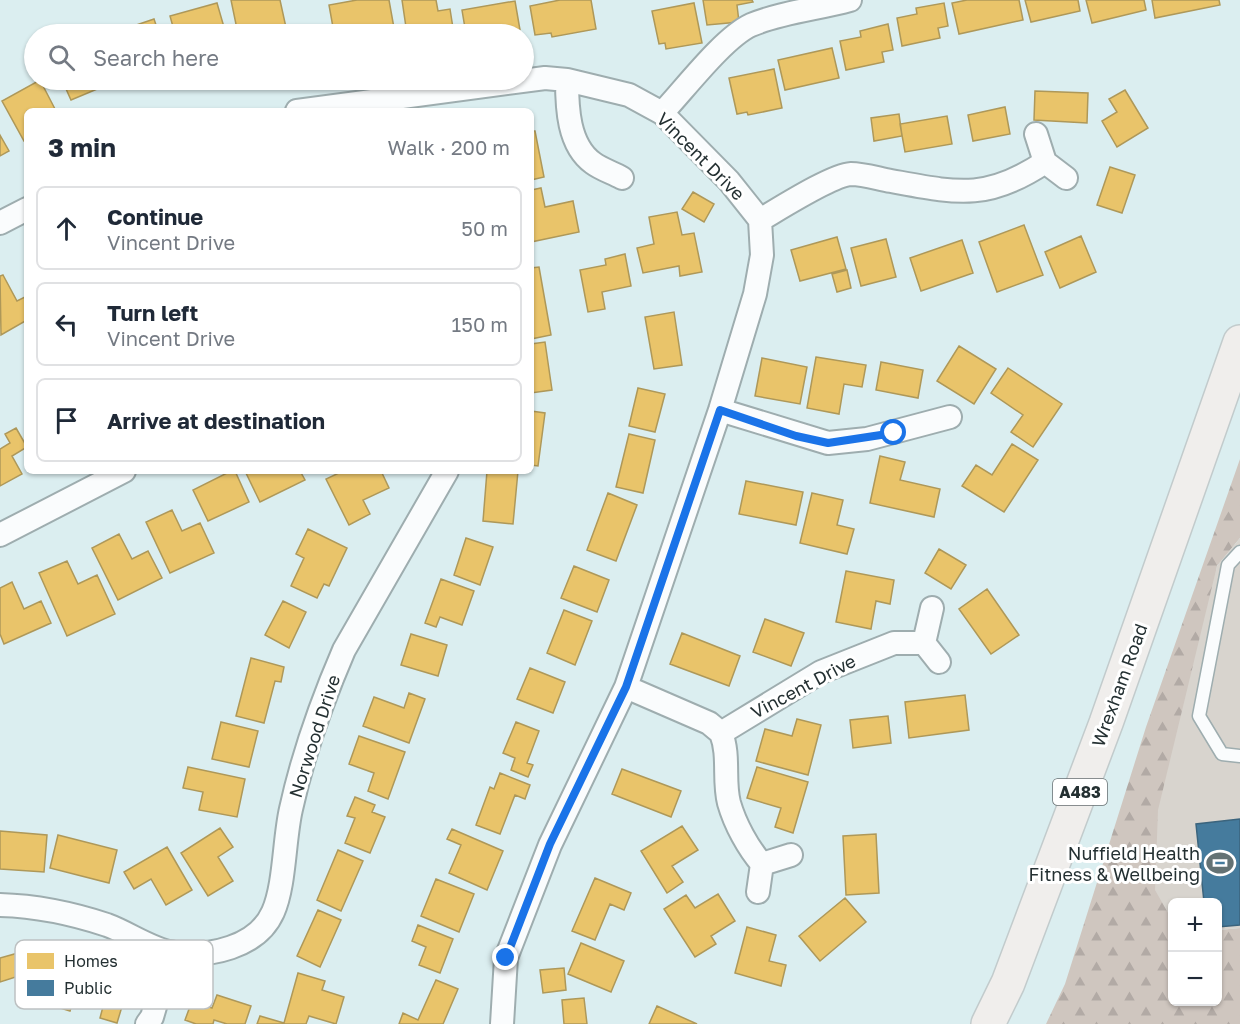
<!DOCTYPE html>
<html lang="en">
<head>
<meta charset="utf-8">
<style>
	:root { --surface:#fff; --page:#f2f2f3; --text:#1f2937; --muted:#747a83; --line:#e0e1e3 }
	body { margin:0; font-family:"Golos Text",sans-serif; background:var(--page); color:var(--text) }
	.controls { position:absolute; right:18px; bottom:18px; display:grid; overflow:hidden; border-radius:9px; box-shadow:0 2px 4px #0004 }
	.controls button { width:54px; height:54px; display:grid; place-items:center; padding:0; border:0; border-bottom:2px solid var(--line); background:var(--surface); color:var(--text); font:30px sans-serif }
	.stop { position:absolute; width:18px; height:18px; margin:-14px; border:4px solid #1a73e8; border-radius:50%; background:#fff }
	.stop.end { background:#1a73e8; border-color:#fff; box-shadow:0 2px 6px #0008 }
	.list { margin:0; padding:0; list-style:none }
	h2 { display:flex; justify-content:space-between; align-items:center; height:78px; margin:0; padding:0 24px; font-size:26px }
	h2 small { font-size:20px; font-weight:400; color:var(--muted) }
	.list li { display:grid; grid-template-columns:39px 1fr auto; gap:18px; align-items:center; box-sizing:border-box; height:84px; margin:0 12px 12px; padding:0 12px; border:2px solid var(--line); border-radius:9px }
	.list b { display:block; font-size:22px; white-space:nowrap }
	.list p { margin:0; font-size:20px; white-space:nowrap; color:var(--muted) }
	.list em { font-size:20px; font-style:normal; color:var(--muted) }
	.icon { flex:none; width:33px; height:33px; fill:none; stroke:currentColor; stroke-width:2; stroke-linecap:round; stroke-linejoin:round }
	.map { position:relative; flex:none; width:1240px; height:1024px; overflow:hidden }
	.search { position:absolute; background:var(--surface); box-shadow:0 2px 4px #0004; left:24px; top:24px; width:510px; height:66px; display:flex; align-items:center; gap:15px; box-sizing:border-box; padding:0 21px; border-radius:33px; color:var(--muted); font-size:22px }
	.panel { position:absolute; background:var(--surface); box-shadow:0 2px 4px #0004; left:24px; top:108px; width:510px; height:366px; border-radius:9px }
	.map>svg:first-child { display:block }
	.forest { fill:url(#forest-firs) }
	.pitch { fill:#d8d4ce }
	.homes { fill:#e9c46a; stroke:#ae9859; stroke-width:1.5 }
	.public { fill:#457b9d; stroke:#3b647d; stroke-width:1.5 }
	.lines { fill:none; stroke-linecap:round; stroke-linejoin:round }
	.service-casing { stroke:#9eadaf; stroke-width:15 }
	.minor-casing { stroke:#9eadaf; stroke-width:26 }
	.trunk-casing { stroke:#c2cbcc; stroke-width:36 }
	.service { stroke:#fafcfd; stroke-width:12 }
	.minor { stroke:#fafcfd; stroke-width:22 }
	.trunk { stroke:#f0eeec; stroke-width:33 }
	.route { stroke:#1a73e8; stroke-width:8 }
	.labels { text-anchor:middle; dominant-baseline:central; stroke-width:6; stroke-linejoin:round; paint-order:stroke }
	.shield { fill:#fff; stroke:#666e70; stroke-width:1.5 }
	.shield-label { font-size:16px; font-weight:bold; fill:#243032 }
	.street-label { font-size:18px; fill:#243032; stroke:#fff }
	.poi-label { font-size:18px; fill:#243032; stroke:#fff; text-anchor:end }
	.key { fill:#fff; stroke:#bdc1c2; stroke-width:1.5 }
	.key-label { font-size:16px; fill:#243032 }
</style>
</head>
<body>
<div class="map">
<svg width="1240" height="1024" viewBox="0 0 1240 1024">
	<defs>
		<pattern id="forest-firs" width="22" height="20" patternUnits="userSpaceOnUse" patternTransform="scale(1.5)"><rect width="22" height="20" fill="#cfc6bf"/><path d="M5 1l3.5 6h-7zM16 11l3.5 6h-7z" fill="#b2aaa5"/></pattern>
	</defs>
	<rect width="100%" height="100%" fill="#dbeef0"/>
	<path class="forest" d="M1240 459V538L1217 566 1168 913 1172 915V1002H1218V930L1240 928V1024H1046L1065 984 1146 727Z"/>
	<path class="pitch" d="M1240 538V928L1218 930V902H1172V915L1168 913 1155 890 1158 810 1217 566Z"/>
	<path class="homes" d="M231 0H280L287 32 238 34Z
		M357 0H389L394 28 356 34H347V31L334 33 329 5Z
		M402 0H436L438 11 450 9 453 28 407 34Z
		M560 0H591L596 29 552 37 551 33 535 35 530 6Z
		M703 0H752L753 2 737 5 739 22 707 25Z
		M967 0H1019L1023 20 959 34 952 3Z
		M1025 0H1078L1080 11 1031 22Z
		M1086 0H1144L1146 10 1092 23Z
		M1152 0H1219L1220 5 1155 18Z
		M515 1 520 30 496 34H466L462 10Z
		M217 3 226 34H175L170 16Z
		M694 3 702 43 666 49 665 43 659 44 652 11Z
		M944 3 948 26 938 28 940 38 902 46 897 18 917 14 916 8Z
		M154 19 159 34H110Z
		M888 24 893 50 882 52 884 62 846 70 840 41 861 37 860 31Z
		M832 48 839 78 785 90 778 60Z
		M774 69 782 108 748 115 747 112 737 114 729 78Z
		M40 80 55 109 27 111V140L24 141 2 101Z
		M62 80H112L114 82 71 100Z
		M1125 90 1148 128 1117 147 1102 121 1117 112 1109 99Z
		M1035 91 1088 93 1087 123 1034 120Z
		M1005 107 1010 134 973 141 968 115Z
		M899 114 902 136 874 141 871 118Z
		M947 116 952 144 905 152 900 124Z
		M531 131H535L544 177 531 180Z
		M0 135 9 151 0 156Z
		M1110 167 1135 175 1122 213 1097 205Z
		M541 188 545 207 573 201 579 232 531 242V190Z
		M693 192 714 204 704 222 682 209Z
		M677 212 682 235 694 233 702 272 680 276 679 266 643 273 637 248 654 244 649 217Z
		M1024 225 1043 275 997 292 979 242Z
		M1081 236 1096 272 1060 288 1045 252Z
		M837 237 846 269 800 281 791 250Z
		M886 239 896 277 861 286 851 248Z
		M962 240 973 273 921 291 910 258Z
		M625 254 631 286 602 292 605 309 588 312 580 270 606 265 605 259Z
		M539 267 551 335 531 339V268Z
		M847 270 851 288 837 292 832 274Z
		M3 275 17 301 27 296V320L1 335 0 276Z
		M674 312 682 365 654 369 645 317Z
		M545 342 552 390 531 393V344Z
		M959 346 996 369 974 404 937 381Z
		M816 357 866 365 862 387 844 384 839 414 807 408Z
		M762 358 807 367 800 404 755 396Z
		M881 362 923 370 918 398 876 390Z
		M1008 368 1062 404 1033 447 1011 432 1023 415 991 393Z
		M638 388 665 394 655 432 629 426Z
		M531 411 545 413 538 466 531 465Z
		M16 428 27 447 12 456 22 474 0 486V449L10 443 5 434Z
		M629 434 655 440 643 493 616 487Z
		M1012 444 1038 460 1004 512 962 486 976 465 992 475Z
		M880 456 905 462 900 480 940 489 934 517 870 503Z
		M231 471H235L249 502 208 521 193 490Z
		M245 471H300L305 480 260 502Z
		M343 471H381L389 488 363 500 370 514 349 525 326 479Z
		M487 471H518L513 524 483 521Z
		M746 481 803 492 796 525 739 514Z
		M608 493 637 505 616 561 587 550Z
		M812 493 843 500 837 525 854 529 847 554 800 543Z
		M172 510 182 531 200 523 214 553 170 573 146 522Z
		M308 529 347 548 329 586 324 584 317 598 291 586 304 558 296 554Z
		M119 534 132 559 148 551 162 578 118 600 92 548Z
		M466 538 493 547 480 585 454 575Z
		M939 549 966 565 951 589 925 573Z
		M67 561 78 584 97 575 115 614 67 636 39 573Z
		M574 566 609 580 597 612 561 598Z
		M846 571 894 580 890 604 876 601 871 629 836 622Z
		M441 579 474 591 462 625 440 617 436 627 425 623Z
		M12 582 24 609 41 601 51 623 4 644 0 634V588Z
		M987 589 1019 635 991 654 959 609Z
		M283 601 306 612 289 648 265 635Z
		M564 610 592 621 575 665 547 653Z
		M765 619 804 633 791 666 753 652Z
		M682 633 740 656 729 686 670 664Z
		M411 634 447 645 438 676 401 665Z
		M251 658 284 667 281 682 275 681 264 723 236 716Z
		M530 668 565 682 553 713 517 699Z
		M409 693 425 699 409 743 363 726 374 697 404 708Z
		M965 695 969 730 909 738 905 702Z
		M888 716 891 743 853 748 850 720Z
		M797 719 821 725 808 775 756 761 765 729 792 736Z
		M221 722 258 731 249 767 212 759Z
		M516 722 539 731 527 763 533 765 528 777 511 770 515 758 503 753Z
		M359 736 405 752 388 799 368 791 374 773 349 764Z
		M188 767 245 779 237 817 199 810 203 792 183 788Z
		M757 767 808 782 793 833 775 827 781 808 747 798Z
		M622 769 681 791 671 817 612 794Z
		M500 773 530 785 525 799 515 795 500 834 476 825 490 787 494 789Z
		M355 797 375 805 372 812 385 817 370 853 345 843 355 818 347 816Z
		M682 826 698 850 672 866 683 882 667 893 641 851Z
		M220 828 233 847 218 857 233 881 208 896 181 853Z
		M452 829 503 851 487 890 449 873 461 845 447 839Z
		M0 831 47 835 44 872 0 869Z
		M876 834 879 893 846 895 843 836Z
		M58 835 117 850 109 883 50 868Z
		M167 847 192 890 166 905 151 879 134 889 124 872Z
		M338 850 363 861 341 911 317 900Z
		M595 878 631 893 624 910 610 904 595 940 572 931Z
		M436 879 474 894 459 932 421 916Z
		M718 894 735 921 711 936 716 944 695 957 664 909 686 895 695 908Z
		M845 898 866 922 820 961 799 936Z
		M318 910 341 920 320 967 297 956Z
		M418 925 453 939 440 973 419 965 426 947 412 941Z
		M747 927 776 935 769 961 786 965 781 986 735 973Z
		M581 943 624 961 611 992 568 974Z
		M18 953 25 974 0 982V958Z
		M48 961 83 973 70 1011 54 1006 60 988 41 982Z
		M564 968 566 990 543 993 540 970Z
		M298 973 325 981 322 990 344 997 336 1024 309 1016 306 1024H257L260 1016 284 1023Z
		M94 980 127 990 117 1023 100 1018 104 1003 88 998Z
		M436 980 458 989 443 1024H399L403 1013 418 1020Z
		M217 995 251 1006 245 1024H227L214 1020 213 1024H196L185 1020 192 1001 212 1008Z
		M584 998 587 1024H564L562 1000Z
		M657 1006 697 1024H649Z"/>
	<path class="public" d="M1240 819V925L1218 927V902H1204L1196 824Z"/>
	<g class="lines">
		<defs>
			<path id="service" d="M1240 552 1228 565 1199 716 1222 754 1240 756"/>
			<path id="minor" d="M567 80C567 107 568 145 593 163 601 169 613 173 622 178
				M297 111 545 78 567 80 629 95 662 113 729 181 760 220 762 255 755 294 720 410 626 687 550 845 506 958 502 1024
				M662 113C684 90 723 38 751 25 782 12 818 9 850 0
				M1036 134 1045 162 1066 178
				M760 220C779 209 832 175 851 174 864 174 879 179 891 181 957 193 987 201 1045 162
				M0 223 27 209
				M720 410 828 443 867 439 950 417
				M0 535 124 471
				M932 608 924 643 939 662
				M626 687 709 723 721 733 821 672 894 643H924
				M721 733C730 756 723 780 729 803 735 824 748 848 762 864
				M758 892 762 864 791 855
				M0 905C35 906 74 914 107 925 129 933 152 950 174 953 209 957 257 948 273 912 285 885 284 839 291 809 303 754 322 701 344 650L447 471
				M147 1024 152 1017 171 952"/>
			<path id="trunk" d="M988 1024 1008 983 1106 723 1240 342"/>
		</defs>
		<use href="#service" class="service-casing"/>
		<use href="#minor" class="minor-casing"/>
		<use href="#trunk" class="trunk-casing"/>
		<use href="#service" class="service"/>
		<use href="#minor" class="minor"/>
		<use href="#trunk" class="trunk"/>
	</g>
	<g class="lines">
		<path class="route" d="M506 958 550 844 626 687 720 410 796 436 828 443 894 433"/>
	</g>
	<defs>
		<symbol id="stadium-bare" viewBox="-9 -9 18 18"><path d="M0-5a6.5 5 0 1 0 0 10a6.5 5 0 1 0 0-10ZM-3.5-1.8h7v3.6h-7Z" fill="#647274" stroke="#fff" stroke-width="2.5" paint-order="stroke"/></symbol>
	</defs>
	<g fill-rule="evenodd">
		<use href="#stadium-bare" x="1201" y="844" width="38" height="38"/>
	</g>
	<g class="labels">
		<rect class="shield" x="1053" y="779" width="54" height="26" rx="4.5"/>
		<g class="shield-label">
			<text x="1080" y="792">A483</text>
		</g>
		<g class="street-label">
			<text transform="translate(701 156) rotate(45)">Vincent Drive</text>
			<text transform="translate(1119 685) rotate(-70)">Wrexham Road</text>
			<text transform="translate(803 686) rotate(-28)">Vincent Drive</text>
			<text transform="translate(314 736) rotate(-72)">Norwood Drive</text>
		</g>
		<g class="poi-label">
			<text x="1200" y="853">Nuffield Health<tspan x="1200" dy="21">Fitness &amp; Wellbeing</tspan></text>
		</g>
	</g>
	<rect x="15" y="940" width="198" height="69" rx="9" class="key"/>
	<rect x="27" y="953" width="27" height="16" fill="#e9c46a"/>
	<rect x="27" y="980" width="27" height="16" fill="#457b9d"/>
	<g class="key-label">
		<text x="64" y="967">Homes</text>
		<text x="64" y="994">Public</text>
	</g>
</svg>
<div class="controls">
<button>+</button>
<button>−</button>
</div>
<div class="stop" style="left:894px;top:433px"></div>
<div class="stop end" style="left:506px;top:958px"></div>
<div class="search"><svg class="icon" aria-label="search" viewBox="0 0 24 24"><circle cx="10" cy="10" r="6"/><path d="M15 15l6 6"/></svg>Search here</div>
<section class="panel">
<h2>3 min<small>Walk · 200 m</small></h2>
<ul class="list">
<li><svg class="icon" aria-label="ahead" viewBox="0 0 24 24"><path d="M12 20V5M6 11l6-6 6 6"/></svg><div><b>Continue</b><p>Vincent Drive</p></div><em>50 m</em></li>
<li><svg class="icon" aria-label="left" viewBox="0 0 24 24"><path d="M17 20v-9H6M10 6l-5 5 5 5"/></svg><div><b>Turn left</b><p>Vincent Drive</p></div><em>150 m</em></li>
<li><svg class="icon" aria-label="arrive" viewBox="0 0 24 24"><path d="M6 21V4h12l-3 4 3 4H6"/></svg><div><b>Arrive at destination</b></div></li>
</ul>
</section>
</div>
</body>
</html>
